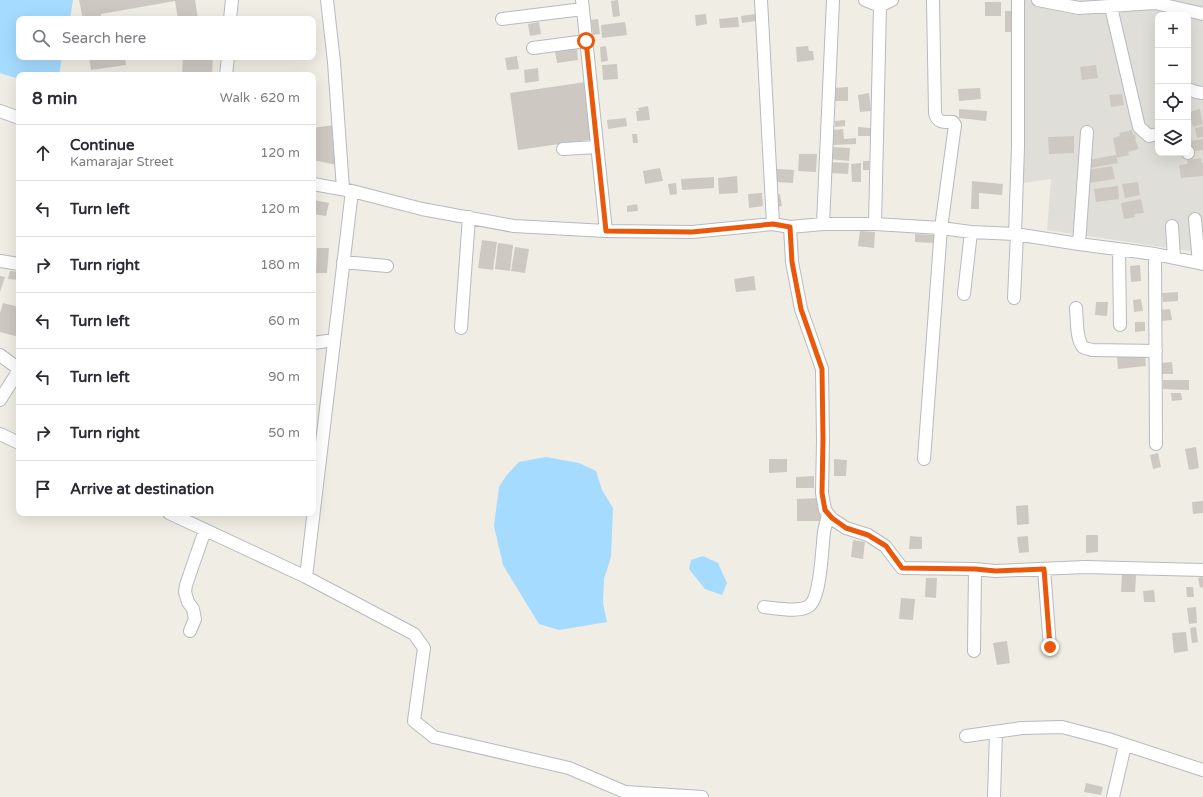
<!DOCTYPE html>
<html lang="en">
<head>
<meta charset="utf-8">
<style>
	:root { --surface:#fff; --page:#f2f2f3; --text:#2b2b33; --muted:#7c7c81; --line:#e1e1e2 }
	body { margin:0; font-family:"Varela Round",sans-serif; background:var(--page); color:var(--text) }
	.controls { position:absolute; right:12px; top:12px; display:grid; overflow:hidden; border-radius:8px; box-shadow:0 4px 16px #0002 }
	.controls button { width:36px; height:36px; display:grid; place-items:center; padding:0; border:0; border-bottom:1px solid var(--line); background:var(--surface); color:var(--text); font:20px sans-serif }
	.stop { position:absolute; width:12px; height:12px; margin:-9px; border:3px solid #ea580c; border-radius:50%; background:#fff }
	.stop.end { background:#ea580c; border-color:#fff; box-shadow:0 1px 4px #0008 }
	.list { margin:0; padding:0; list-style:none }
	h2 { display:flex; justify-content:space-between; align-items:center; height:52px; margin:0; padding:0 16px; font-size:17px }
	h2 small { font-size:13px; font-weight:400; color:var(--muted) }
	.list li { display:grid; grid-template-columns:26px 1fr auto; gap:12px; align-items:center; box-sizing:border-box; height:56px; padding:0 16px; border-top:1px solid var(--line) }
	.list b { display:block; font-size:15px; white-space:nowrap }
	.list p { margin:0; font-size:13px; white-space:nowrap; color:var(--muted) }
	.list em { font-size:13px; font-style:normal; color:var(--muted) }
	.icon { flex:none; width:22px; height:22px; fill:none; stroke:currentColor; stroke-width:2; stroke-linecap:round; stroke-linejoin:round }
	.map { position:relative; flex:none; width:1203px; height:797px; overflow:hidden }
	.search { position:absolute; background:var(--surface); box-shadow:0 4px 16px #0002; left:16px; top:16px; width:300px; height:44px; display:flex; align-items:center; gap:10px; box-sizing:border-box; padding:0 14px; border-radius:8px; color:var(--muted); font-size:15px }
	.panel { position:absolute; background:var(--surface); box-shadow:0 4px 16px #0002; left:16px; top:72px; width:300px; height:444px; border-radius:8px }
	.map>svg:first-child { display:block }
	.industrial { fill:#e0ded8; fill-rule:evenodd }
	.water { fill:#a4dbff }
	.building { fill:#cdc9c2 }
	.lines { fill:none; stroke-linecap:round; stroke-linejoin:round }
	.minor-casing { stroke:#b6babf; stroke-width:14 }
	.minor { stroke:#fff; stroke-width:12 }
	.route { stroke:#ea580c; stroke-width:5 }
</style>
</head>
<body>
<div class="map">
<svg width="1203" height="797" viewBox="0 0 1203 797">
	<rect width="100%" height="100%" fill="#f0ede4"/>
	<path class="industrial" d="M1025 0H1203V253L1047 230 1051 179 1023 183ZM1158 15H1188V153H1158Z"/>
	<path class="water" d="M0 0H73L70 19H19V57H62L59 75H19V79L0 73Z
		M546 457 579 463 596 471 602 490 613 508 611 557 604 579 603 603 607 622 559 630 539 624 503 565 494 526 499 487 506 476 519 462Z
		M703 556 718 563 727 583 722 595 705 589 689 569 691 560Z"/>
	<path class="building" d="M79 0H195L198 19H178L175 1 101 14V19H83Z
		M618 0 620 16 613 17 611 1Z
		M985 2H1001V16H985Z
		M1005 11H1016L1015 32H1005Z
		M706 14 707 24 696 26 695 15Z
		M755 14 756 21 742 23 741 16Z
		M738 17 739 27 720 28 719 19Z
		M598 19 600 34 593 35 591 20Z
		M539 22 541 34 530 36 528 24Z
		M625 22 627 35 602 38 601 25Z
		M606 46 608 61 601 62 600 47Z
		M808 46 809 51H813L814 60 797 62 796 47Z
		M577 48 578 60 557 63 555 51Z
		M517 56 519 69 507 70 505 58Z
		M89 57H125L126 65 91 70Z
		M183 57H213L212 75H182Z
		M617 64 618 79 603 80 602 65Z
		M1096 65 1098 78 1082 80 1080 67Z
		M538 68 539 81 525 83 524 70Z
		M586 82 594 139 518 150 510 93Z
		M848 87V101H835V88Z
		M980 88 981 99 959 101 958 89Z
		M869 93 871 111 860 112 858 95Z
		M1122 94 1124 105 1111 107 1109 95Z
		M648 106 650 120 637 121 636 111H639L638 108Z
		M959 109 987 111 986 121 959 118Z
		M1200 109 1203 124 1193 127 1189 112Z
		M626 118 627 126 608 129 607 120Z
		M845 120V126L835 127V121Z
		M333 125 337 165 313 160V128Z
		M1203 126V137L1197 138 1195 128Z
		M858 127 871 128V136H858Z
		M843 129 844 139 856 138V144L832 145V130Z
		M1132 130 1133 135 1135 134 1136 139H1135L1139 149 1128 152 1129 155 1117 158 1113 138 1120 136 1119 133Z
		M632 134H637L638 143H633Z
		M1074 136V153L1049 154 1048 137Z
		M1203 139V150L1191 152 1189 141Z
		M831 147 850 148 849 161 830 159Z
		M799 154H817L816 172 798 171Z
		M1116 155 1118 163 1090 168 1088 160Z
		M1201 158 1202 163H1203V176L1181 178 1179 165 1188 164 1187 160Z
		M863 161H869V170H863Z
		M829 162 849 163 848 174 829 173Z
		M861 163V182H852L851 164Z
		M1112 166 1115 179 1089 183 1087 170Z
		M660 168 663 181 645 184 643 171Z
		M777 169 794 170 793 183 776 182Z
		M737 176 738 193 719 194 718 178Z
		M714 177V188L682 190 681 179Z
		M972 181 1003 184 1002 195 979 193V209H971Z
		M1138 182 1140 195 1125 198 1122 184Z
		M676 183 677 194 670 195 668 184Z
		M1118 186 1119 199 1096 202 1094 189Z
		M762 193 763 206 749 208 748 194Z
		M780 194 782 206 775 207 773 195Z
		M1141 199 1144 213 1134 214 1135 217 1124 219 1121 203Z
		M313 200 329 203 326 216 313 214Z
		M637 204 638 211 627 212V206Z
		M860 231 875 232 874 248 858 246Z
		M915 234 935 235V243L915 242Z
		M482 240 497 242 493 270 478 268Z
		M498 243 513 245 510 271 495 269Z
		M515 247 529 249 525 273 511 271Z
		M317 248H329L327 273H316Z
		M1140 265 1141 281 1131 282 1130 266Z
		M10 271 19 272V280L8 279Z
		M0 276 5 277 0 292Z
		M754 276 756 290 736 292 734 279Z
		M1178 292V301L1163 302 1162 293Z
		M1141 299 1143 311 1134 312 1133 300Z
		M1096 302H1108L1107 316 1095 315Z
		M3 303 19 307V337L0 332V313Z
		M1170 309 1172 320 1161 321 1160 310Z
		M1135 322H1145V331L1135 332Z
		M1145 355 1146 366 1118 369 1117 357Z
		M1172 362 1173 374H1161L1160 363Z
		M1163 380H1189V390L1163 389Z
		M1171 393H1181L1182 400 1172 401Z
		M1196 447 1199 468 1189 470 1185 449Z
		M1158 453 1161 467 1153 469 1150 455Z
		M769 459H787V472L769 473Z
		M834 459 847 460 846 476H834Z
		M814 476V488H796V477Z
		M820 498V521H797V499Z
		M1203 501V513L1193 514 1192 502Z
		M1028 505 1029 524 1017 525 1016 506Z
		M1086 535H1098V552L1086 553Z
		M910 536 922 537V549H909Z
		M1028 536 1029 552 1019 553 1017 537Z
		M853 540 865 542 863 559 851 557Z
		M1122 574 1136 575 1135 592H1121Z
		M1203 577V587L1200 588 1198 578Z
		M926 578H937L936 598 925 597Z
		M1186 587H1193L1194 597H1187Z
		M1154 590 1155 602H1144L1143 591Z
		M901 598 915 599 913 620 899 619Z
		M1196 607 1197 623 1189 624 1187 608Z
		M1196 627 1198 642 1192 643 1190 628Z
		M1186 632 1188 651 1174 653 1172 633Z
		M1007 641 1010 663 997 665 993 643Z
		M1086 783 1103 787 1101 795 1084 792Z"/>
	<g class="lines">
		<defs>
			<path id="minor" d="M327 0 334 62 343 189
				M582 0 606 231
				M761 0 773 224
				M865 0 880 6 892 0
				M1038 0 1079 8 1155 3 1203 14
				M1111 7 1139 127 1149 136 1158 134
				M230 19 232 0
				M502 19 583 9
				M533 48 586 41
				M226 75 228 57
				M1188 89 1196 92 1203 93
				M0 111 19 118
				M563 149 597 147
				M1188 152V153
				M313 184 352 191 422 209 514 226 606 231 692 232 773 224 790 227 823 224H875L941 228 971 232 1015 234 1079 244 1155 254 1203 264
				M1195 219 1199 263
				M823 224 833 0
				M875 224 880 6
				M1172 226 1174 258
				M790 227 792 262 801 309 822 369 823 440 822 493 825 510 832 519 846 528 868 535 885 546 902 568 975 569 995 571 1085 567 1203 570
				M1015 234 1018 147V0
				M1079 244 1087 132
				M1119 250 1120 325
				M1155 254 1156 444
				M0 261 19 264
				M343 262 387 266
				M964 294 971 232
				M1014 298 1017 234
				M1076 308C1077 317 1076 340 1083 347 1086 349 1089 349 1092 350L1156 351
				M461 328 469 217
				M313 343 334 340
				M0 355 19 369
				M0 400 19 370
				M0 434 19 443
				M924 459 941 228 955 125 953 122C944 122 937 123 935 113L933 0
				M169 513 306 577 414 634 424 648 414 721 434 737 569 768 625 792 702 797
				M1044 569 1050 647
				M306 577 352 191
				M764 607C776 608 799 613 809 606 821 598 822 547 824 532 825 526 827 520 828 514
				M190 631 195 619 193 609 188 602 185 592 186 585 205 530
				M974 651 975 569
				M966 736 1022 728 1062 727 1108 739 1203 770
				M994 797 996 732
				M1113 797 1125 745"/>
		</defs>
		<use href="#minor" class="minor-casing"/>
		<use href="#minor" class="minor"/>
	</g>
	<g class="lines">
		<path class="route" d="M586 41 606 231 692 232 773 224 790 227 792 262 801 309 822 369 823 440 822 493 825 510 832 518 846 528 868 535 886 546 902 568 975 569 996 571 1044 569 1050 647"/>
	</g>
</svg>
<div class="controls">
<button>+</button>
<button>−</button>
<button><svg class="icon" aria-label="locate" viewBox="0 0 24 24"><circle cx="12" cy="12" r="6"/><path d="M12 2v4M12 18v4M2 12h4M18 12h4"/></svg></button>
<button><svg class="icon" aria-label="layers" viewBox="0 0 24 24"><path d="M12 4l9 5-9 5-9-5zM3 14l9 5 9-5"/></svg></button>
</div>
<div class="stop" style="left:586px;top:41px"></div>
<div class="stop end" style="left:1050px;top:647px"></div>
<div class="search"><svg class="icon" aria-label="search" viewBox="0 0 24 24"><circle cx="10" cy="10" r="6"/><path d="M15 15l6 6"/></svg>Search here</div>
<section class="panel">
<h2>8 min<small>Walk · 620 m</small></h2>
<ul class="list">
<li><svg class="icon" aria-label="ahead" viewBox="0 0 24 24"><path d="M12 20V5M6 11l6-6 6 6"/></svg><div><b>Continue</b><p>Kamarajar Street</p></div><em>120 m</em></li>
<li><svg class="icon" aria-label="left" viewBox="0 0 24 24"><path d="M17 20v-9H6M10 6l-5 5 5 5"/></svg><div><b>Turn left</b></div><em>120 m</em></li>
<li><svg class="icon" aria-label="right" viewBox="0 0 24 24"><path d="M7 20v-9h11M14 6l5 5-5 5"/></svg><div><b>Turn right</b></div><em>180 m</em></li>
<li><svg class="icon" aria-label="left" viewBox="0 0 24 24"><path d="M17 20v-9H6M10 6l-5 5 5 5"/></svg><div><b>Turn left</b></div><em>60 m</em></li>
<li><svg class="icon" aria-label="left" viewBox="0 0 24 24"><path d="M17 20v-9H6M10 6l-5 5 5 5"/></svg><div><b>Turn left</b></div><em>90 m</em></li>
<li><svg class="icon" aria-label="right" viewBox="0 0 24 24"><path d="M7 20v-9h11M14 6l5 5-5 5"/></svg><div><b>Turn right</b></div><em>50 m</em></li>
<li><svg class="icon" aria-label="arrive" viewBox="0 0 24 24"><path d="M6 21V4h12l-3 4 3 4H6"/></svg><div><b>Arrive at destination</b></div></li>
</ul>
</section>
</div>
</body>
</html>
